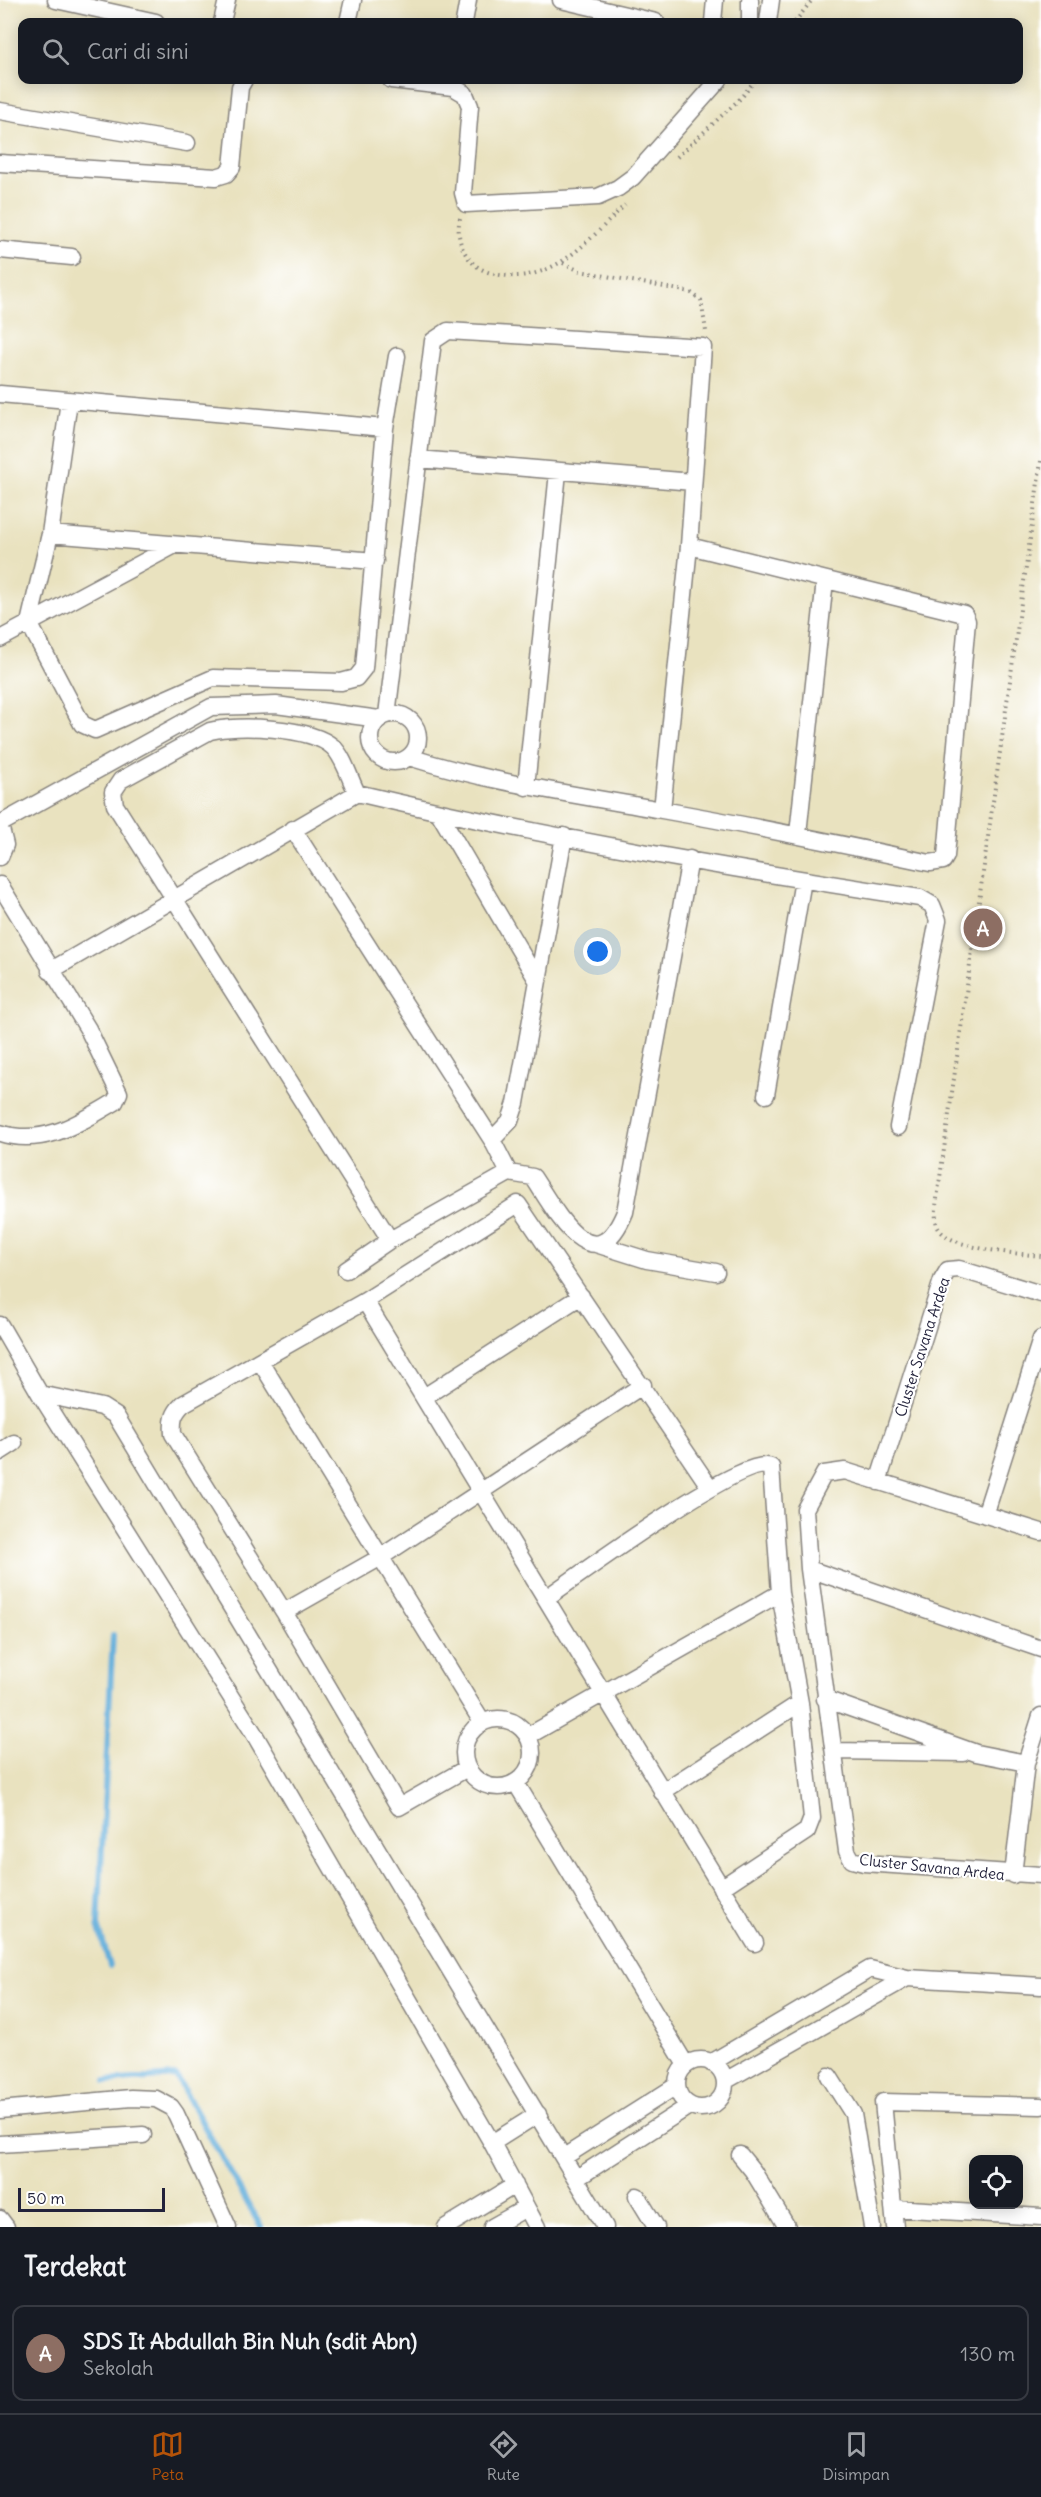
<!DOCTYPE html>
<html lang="id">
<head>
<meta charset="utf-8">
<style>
	:root { --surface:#171b24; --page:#242831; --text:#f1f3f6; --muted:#9ea1a6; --line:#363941; --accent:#b45309 }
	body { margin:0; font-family:Delius,sans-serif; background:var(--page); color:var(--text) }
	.controls { position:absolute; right:18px; bottom:18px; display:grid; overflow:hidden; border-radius:12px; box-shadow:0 3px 15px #0003 }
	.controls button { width:54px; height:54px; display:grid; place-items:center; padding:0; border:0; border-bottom:2px solid var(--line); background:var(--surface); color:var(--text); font:30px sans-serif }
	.scale { position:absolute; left:18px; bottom:15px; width:147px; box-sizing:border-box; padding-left:6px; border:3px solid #22223b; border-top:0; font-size:16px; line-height:21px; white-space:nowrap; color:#22223b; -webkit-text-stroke:4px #fff; paint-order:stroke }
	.you { position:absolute; left:598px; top:952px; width:21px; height:21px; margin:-15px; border:4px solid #fff; border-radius:50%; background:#1a73e8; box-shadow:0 0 0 9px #1a73e833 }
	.badge { display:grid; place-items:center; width:39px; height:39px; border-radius:50%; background:var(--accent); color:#fff; font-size:20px; font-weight:700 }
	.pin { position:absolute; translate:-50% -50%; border:3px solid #fff; box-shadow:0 2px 6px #0006 }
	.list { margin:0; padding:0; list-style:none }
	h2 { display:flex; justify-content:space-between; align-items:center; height:78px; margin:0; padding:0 24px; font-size:26px }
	h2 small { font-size:20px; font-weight:400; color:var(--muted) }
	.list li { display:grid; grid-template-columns:39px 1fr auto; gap:18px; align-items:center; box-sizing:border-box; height:96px; margin:0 12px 12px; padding:0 12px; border:2px solid var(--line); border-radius:12px }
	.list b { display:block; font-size:22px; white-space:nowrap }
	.list p { margin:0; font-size:20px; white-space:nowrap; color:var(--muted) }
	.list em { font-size:20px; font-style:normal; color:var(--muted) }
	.icon { flex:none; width:33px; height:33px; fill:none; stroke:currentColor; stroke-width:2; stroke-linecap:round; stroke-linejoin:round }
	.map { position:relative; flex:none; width:1041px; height:2227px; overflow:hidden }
	.search { position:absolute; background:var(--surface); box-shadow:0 3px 15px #0003; left:18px; right:18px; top:18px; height:66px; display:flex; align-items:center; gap:15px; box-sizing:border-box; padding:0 21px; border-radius:12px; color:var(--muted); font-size:22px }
	.sheet { height:186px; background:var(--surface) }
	nav { display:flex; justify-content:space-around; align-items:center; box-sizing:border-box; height:84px; border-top:2px solid var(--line); background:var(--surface); font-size:16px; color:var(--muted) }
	nav a { display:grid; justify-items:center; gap:3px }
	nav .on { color:var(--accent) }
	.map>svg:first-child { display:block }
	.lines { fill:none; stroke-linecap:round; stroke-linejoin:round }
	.stream { stroke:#61adda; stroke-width:6 }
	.minor-casing { stroke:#86827d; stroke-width:19 }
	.path { stroke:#86827d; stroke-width:4; stroke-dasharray:1.5 4.5; stroke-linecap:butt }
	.minor { stroke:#fff; stroke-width:16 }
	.labels { text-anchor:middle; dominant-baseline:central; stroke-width:4.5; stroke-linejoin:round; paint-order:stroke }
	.street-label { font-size:15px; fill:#22223b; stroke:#fff }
</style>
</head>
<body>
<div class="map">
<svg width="1041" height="2227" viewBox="0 0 1041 2227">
	<rect width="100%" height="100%" fill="#fff"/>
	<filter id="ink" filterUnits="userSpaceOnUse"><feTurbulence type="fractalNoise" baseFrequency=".0167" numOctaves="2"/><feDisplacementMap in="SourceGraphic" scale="12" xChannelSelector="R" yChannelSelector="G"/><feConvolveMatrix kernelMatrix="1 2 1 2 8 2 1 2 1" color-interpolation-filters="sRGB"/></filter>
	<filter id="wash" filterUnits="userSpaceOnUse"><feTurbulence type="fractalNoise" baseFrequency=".008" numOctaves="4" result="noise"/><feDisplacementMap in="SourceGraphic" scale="24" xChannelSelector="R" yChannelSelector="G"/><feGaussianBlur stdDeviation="1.35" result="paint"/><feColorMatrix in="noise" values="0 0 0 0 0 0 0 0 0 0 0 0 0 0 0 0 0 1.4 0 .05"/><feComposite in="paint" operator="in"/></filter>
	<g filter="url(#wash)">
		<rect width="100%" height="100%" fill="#e9e2bf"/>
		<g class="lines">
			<path class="stream" d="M110 1966 98 1925 113 1635
				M106 2081 176 2076 261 2227"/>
		</g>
	</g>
	<g filter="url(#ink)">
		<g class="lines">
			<defs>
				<path id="minor" d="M56 0 156 22
					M561 0 656 22
					M222 22 227 0
					M348 22 353 0
					M464 22 468 0
					M713 22 715 0
					M750 22V0
					M768 22 771 0
					M391 80 453 87 465 94 470 106 463 193 466 204 598 197 618 188 633 177 719 80
					M0 111 187 143
					M0 163 216 177 226 174 232 167 240 87 244 80
					M0 250 72 257
					M0 394 385 428
					M69 401 50 534 29 623 82 724 95 730 213 678 341 682 356 678 364 668 385 428 397 356
					M418 459 693 482
					M50 534 375 561
					M0 639 175 545
					M370 738a24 24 0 1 1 48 0a24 24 0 1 1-48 0Z
					M387 715 433 341 448 331 703 347 689 546 662 810
					M409 757C492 783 577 795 662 810 752 826 841 844 930 863L943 861 946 856 967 621 964 614 689 546
					M526 787 558 472
					M357 793C350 780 344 757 333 747 311 727 237 724 210 731L121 780 113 792 115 805 390 1240
					M439 813 537 980
					M0 824 211 707 276 705 379 719
					M0 825 5 845 0 857
					M293 829 492 1140 509 1173
					M798 834 825 580
					M0 885 88 1029 119 1093 115 1102C79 1123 44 1147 0 1133
					M50 971 357 793C542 837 732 869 920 898L932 905 938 920 898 1127
					M766 1095 803 880
					M492 1140 510 1121 516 1103 564 836
					M596 1244 647 1260 716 1272
					M346 1270 390 1240 509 1173 533 1177C555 1210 594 1287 625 1212L690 859
					M365 1301 755 1943
					M0 1325 40 1394 253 1732 492 2143
					M260 1361 482 1722
					M40 1394 102 1407 116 1416 605 2227
					M424 1397 581 1296
					M0 1452 14 1443
					M878 1482 942 1280 948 1270 959 1269 1041 1294
					M985 1515 1041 1339
					M1041 1532 845 1471 824 1474 805 1509 809 1569 847 1851 852 1860 864 1863 1041 1875
					M809 1569 1041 1649
					M546 1598C577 1577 744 1453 771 1467L780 1593 800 1703 812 1818 807 1831 721 1888
					M284 1612 381 1557 643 1385
					M825 1699 976 1753 1026 1763
					M464 1753a34 34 0 1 1 68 0a34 34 0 1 1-68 0Z
					M528 1736 780 1593
					M834 1751 963 1753
					M467 1768 399 1807 284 1612 173 1434C172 1420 173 1414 183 1404L365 1301 518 1204 709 1486
					M516 1783 686 2065
					M662 1792 800 1703
					M1013 1875 1026 1763 1041 1716
					M677 2084a24 24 0 1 1 48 0a24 24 0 1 1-48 0Z
					M711 2063 870 1969 907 1978 1041 1986
					M829 2076 853 2114 872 2227
					M725 2081 907 1978
					M0 2110 131 2098 156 2099 171 2107 176 2114 228 2227
					M0 2144 143 2135
					M740 2155 753 2171 787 2227
					M564 2157 676 2086
					M577 2178 689 2106
					M637 2196 656 2227
					M893 2208 1041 2217
					M0 2219 6 2227
					M446 2227 515 2185
					M492 2227 526 2208
					M537 2227 492 2143 538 2114
					M895 2227 883 2102 1041 2106"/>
			</defs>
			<use href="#minor" class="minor-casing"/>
			<path class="path" d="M795 22 812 0
				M677 157 742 97 755 80
				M460 218C456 235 461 252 474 264 483 272 496 275 508 276 559 279 591 237 625 205
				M563 263 580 271 690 292 701 300 706 331
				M1041 461 936 1206C936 1211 935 1219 937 1225 945 1250 1017 1253 1041 1256"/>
			<use href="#minor" class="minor"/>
		</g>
	</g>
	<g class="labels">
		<g class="street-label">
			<text transform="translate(922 1347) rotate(-72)">Cluster Savana Ardea</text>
			<text transform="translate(932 1867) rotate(6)">Cluster Savana Ardea</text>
		</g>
	</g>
</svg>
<div class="controls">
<button><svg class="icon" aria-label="locate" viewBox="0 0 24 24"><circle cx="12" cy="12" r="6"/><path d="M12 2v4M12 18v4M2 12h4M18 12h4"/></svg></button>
</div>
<div class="scale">50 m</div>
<div class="you"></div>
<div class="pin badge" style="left:983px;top:928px;background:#8d6e63">A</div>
<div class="search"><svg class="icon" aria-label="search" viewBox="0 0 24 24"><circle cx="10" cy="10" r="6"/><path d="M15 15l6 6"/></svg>Cari di sini</div>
</div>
<section class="sheet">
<h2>Terdekat<small></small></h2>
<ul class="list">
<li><span class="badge" style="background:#8d6e63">A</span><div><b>SDS It Abdullah Bin Nuh (sdit Abn)</b><p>Sekolah</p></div><em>130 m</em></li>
</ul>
</section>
<nav>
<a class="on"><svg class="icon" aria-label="map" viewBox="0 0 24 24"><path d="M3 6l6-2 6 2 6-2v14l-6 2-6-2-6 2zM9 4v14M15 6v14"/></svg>Peta</a>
<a><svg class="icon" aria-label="directions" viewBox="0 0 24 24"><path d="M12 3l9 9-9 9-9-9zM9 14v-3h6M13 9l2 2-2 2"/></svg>Rute</a>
<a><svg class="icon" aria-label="saved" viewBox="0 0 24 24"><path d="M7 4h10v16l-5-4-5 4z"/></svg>Disimpan</a>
</nav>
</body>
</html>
